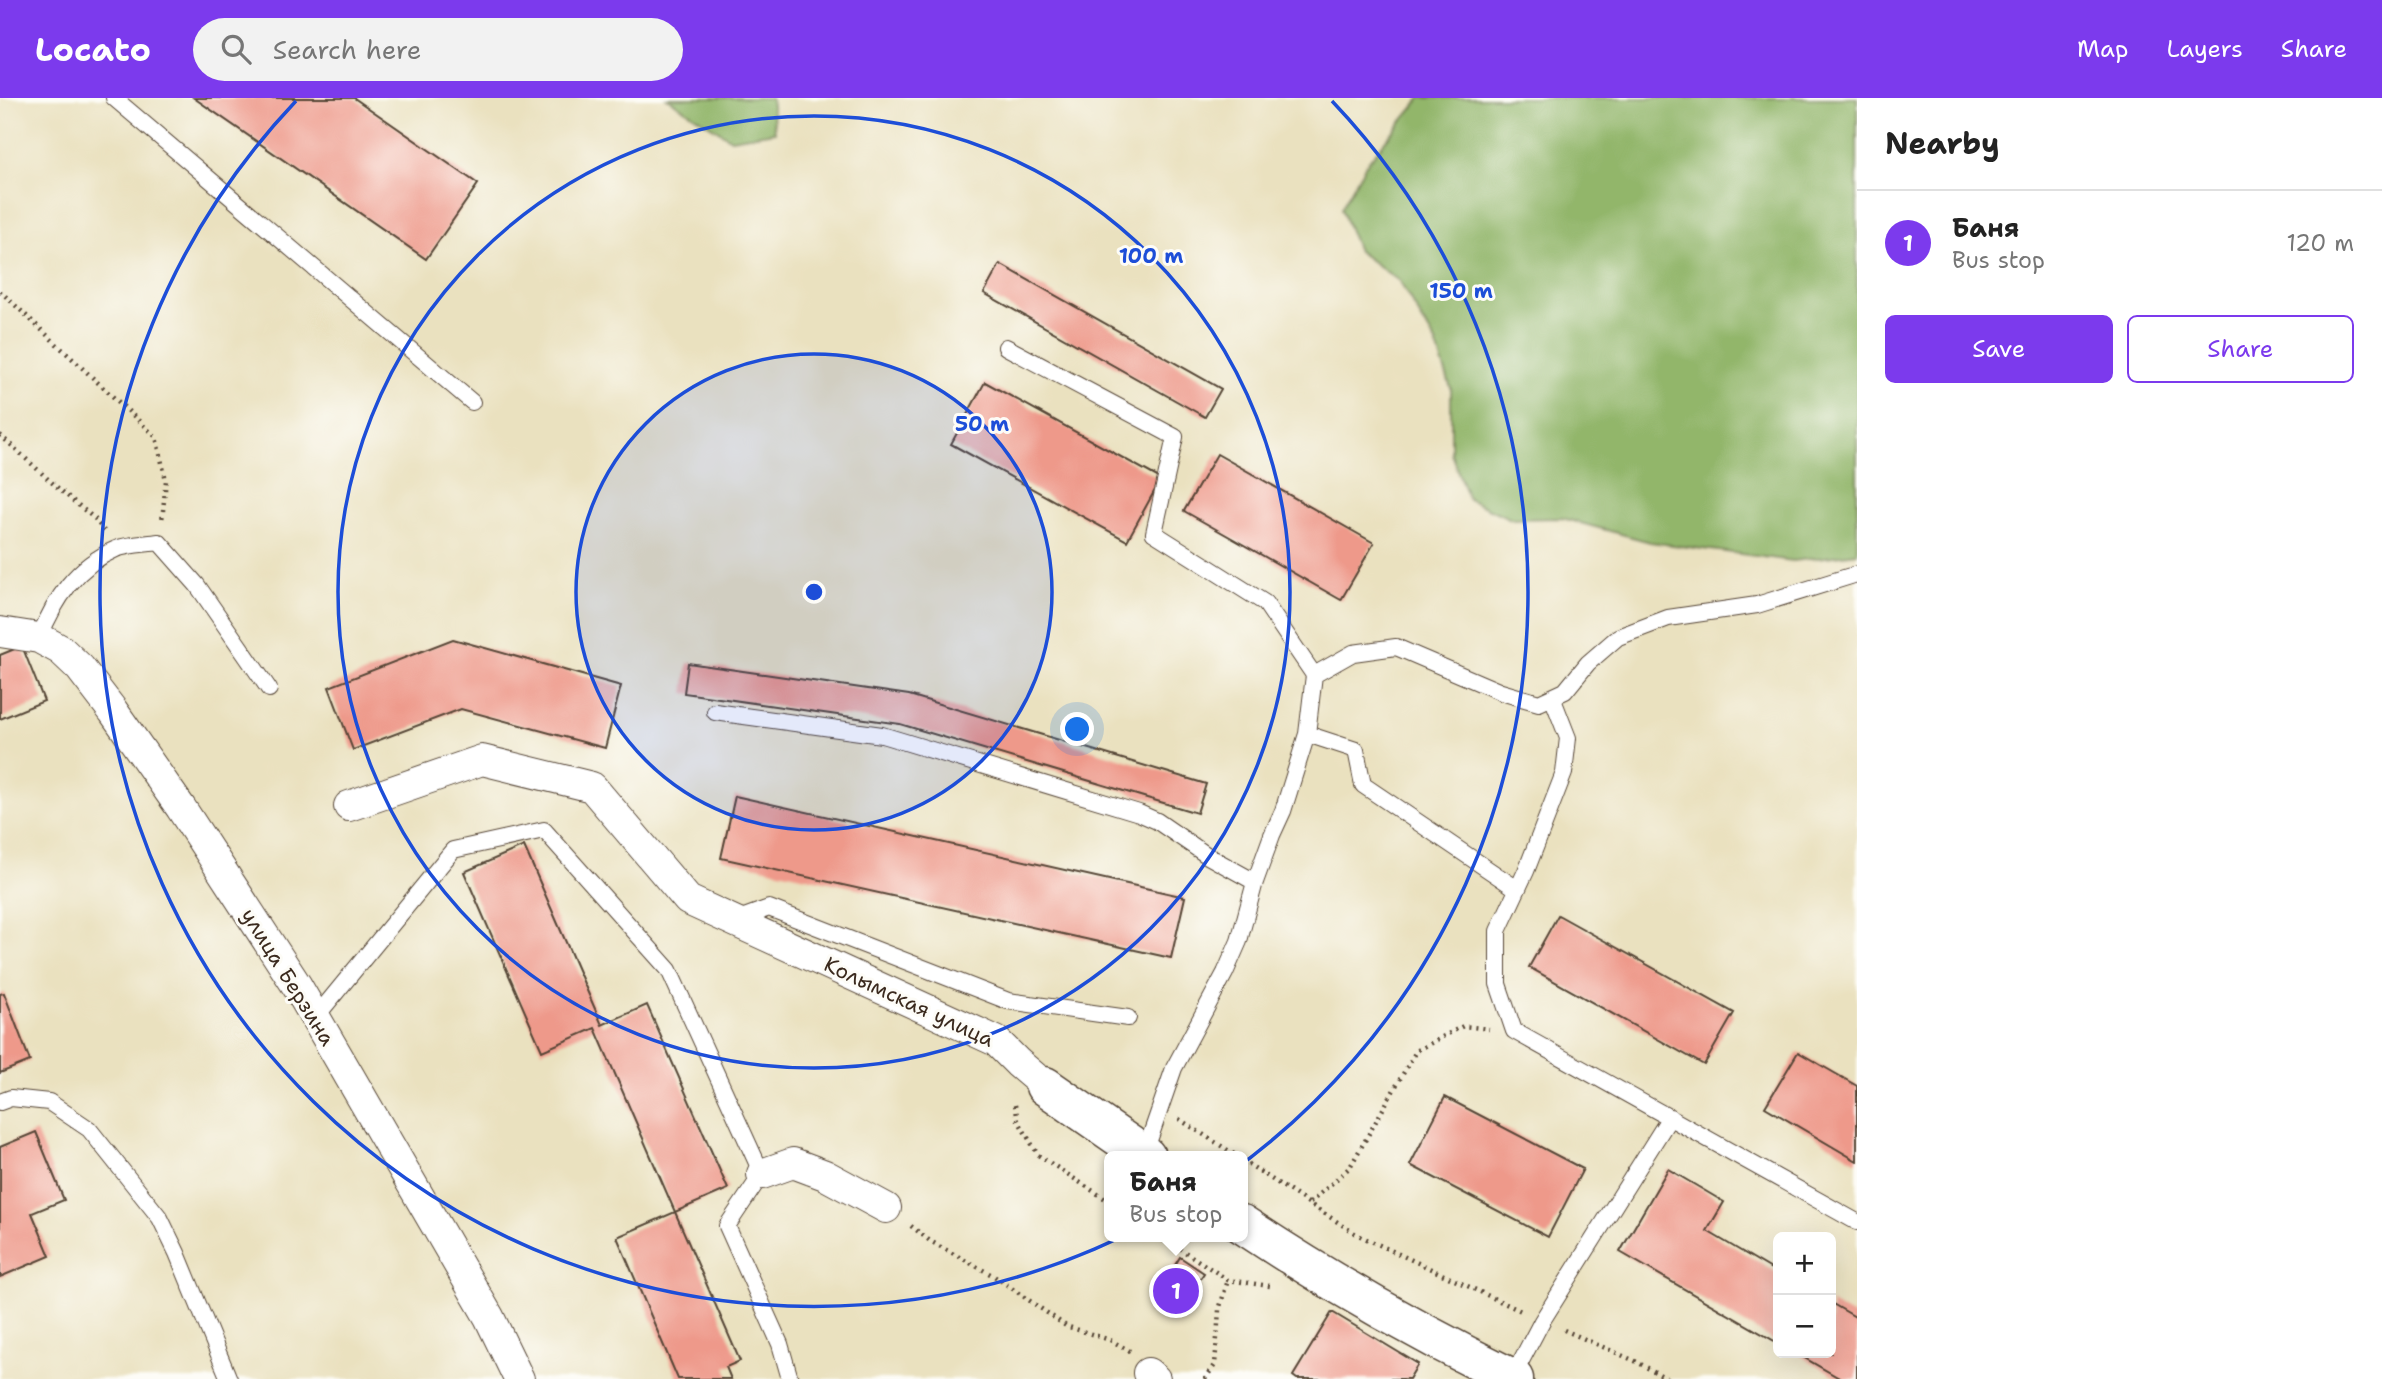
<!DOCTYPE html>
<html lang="en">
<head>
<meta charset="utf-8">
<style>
	:root { --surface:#fff; --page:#f2f2f2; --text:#222; --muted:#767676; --line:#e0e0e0; --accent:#7c3aed }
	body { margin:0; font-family:"Shantell Sans",sans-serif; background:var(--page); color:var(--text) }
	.controls { position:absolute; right:21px; bottom:21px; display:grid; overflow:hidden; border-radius:10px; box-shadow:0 7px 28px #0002 }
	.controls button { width:63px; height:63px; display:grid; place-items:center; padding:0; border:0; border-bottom:2px solid var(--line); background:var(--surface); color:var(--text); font:35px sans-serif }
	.you { position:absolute; left:1078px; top:632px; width:24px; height:24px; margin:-18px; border:5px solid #fff; border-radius:50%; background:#1a73e8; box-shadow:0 0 0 10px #1a73e833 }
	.badge { display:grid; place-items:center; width:46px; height:46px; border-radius:50%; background:var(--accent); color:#fff; font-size:23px; font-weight:700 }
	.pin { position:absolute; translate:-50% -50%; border:4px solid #fff; box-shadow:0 2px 7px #0006 }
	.popup { position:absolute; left:1104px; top:1053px; width:144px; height:91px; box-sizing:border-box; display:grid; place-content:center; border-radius:10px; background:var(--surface); filter:drop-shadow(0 2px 5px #0005); font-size:23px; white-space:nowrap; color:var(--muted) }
	.popup b { font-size:26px; color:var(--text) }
	.popup::after { content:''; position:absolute; left:50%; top:100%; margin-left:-14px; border:14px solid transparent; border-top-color:var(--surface) }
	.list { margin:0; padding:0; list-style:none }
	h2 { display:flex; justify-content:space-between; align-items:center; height:91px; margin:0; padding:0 28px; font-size:30px }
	h2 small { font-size:23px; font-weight:400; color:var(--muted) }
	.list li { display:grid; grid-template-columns:46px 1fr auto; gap:21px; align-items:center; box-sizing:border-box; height:105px; padding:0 28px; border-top:2px solid var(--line) }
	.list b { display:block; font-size:26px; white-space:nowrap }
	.list p { margin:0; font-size:23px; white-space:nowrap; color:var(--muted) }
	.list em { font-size:23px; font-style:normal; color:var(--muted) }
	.actions { display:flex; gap:14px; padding:21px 28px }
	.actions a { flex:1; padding:16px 0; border:2px solid var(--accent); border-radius:10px; text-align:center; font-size:24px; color:var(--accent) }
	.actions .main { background:var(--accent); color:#fff }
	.icon { flex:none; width:38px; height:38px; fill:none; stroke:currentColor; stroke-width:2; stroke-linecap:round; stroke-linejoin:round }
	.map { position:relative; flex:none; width:1857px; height:1281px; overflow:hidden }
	header { display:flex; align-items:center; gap:42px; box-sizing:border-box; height:98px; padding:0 35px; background:var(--accent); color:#fff }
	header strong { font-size:33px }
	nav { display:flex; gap:38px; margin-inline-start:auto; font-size:24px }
	.search { width:490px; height:63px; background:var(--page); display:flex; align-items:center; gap:18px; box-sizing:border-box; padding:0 24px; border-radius:38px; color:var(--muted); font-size:26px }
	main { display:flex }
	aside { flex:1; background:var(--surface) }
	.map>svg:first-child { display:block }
	.forest { fill:#92b66b; stroke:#667044; stroke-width:2 }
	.building { fill:#ee998a }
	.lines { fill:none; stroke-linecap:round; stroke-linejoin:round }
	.lane-casing { stroke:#554536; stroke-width:18 }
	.street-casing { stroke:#554536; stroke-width:32 }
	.secondary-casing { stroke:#554536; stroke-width:41 }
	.path { stroke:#554536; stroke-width:4.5; stroke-dasharray:2 5; stroke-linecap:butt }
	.lane { stroke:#fff; stroke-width:16 }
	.street { stroke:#fff; stroke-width:30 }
	.secondary { stroke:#fff; stroke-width:38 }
	.ring { fill:none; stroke:#1d4ed8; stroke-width:3.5 }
	.labels { text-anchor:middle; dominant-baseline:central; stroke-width:6; stroke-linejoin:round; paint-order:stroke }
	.street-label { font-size:21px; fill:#3b2a1e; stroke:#fdfcf7 }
	.centre { fill:#1d4ed8; stroke:#fdfcf7; stroke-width:3.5 }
	.ring-label { font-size:21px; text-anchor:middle; font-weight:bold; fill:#1d4ed8; stroke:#fdfcf7; stroke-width:6; stroke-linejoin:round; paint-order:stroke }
</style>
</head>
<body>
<header>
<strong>Locato</strong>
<div class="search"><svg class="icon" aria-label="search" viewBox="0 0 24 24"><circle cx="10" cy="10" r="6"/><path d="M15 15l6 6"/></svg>Search here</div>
<nav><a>Map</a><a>Layers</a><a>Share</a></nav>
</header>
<main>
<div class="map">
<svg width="1857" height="1281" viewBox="0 0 1857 1281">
	<rect width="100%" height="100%" fill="#fdfcf7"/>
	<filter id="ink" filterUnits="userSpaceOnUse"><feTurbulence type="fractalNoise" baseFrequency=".0143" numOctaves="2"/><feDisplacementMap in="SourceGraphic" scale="14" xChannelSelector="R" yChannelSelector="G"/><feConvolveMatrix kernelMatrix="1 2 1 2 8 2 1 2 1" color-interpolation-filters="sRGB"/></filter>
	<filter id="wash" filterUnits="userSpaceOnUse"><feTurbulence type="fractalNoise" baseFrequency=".00686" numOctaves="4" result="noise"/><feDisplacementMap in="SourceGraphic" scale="28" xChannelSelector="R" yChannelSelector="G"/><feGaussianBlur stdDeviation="1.57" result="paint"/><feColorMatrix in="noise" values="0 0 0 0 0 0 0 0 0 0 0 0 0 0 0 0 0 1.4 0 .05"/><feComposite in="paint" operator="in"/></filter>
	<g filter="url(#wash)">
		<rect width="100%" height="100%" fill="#eae1bf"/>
		<path class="forest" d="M667 0H771L775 34 731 41Z
			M1421 0H1857V455L1793 463 1650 444 1562 420 1511 421 1468 401 1451 355V290L1436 245 1399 183 1358 153 1341 110 1366 66Z"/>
		<g id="blocks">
			<path class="building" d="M194 0H354L478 86 426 161Z
				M1000 166 1221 291 1205 319 984 195Z
				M985 284 1161 381 1127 443 951 346Z
				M1217 356 1374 445 1341 502 1184 413Z
				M453 541 621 588 605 650 461 611 353 652 329 589Z
				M22 548 44 603 0 621V557Z
				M688 565 909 597 1206 686 1197 715 900 626 684 595Z
				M735 698 1185 799 1171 860 721 760Z
				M524 748 602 927 647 907 728 1091 675 1114 595 930 542 953 464 774Z
				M1558 817 1734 915 1704 967 1529 869Z
				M4 895 30 963 0 975V896Z
				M1798 954 1857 988V1063L1765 1009Z
				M1445 999 1583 1071 1548 1139 1410 1067Z
				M36 1034 64 1102 32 1115 50 1158 0 1179V1049Z
				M1668 1071 1724 1104 1707 1133 1778 1175V1245L1620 1154Z
				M675 1114 740 1263 726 1269 731 1281H678L617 1139Z
				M1180 1159 1204 1175 1195 1188 1172 1172Z
				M1831 1205 1857 1220V1281H1841L1796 1255H1831Z
				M1332 1214 1418 1266 1409 1281H1297L1293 1278Z"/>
		</g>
	</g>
	<g filter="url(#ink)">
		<use href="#blocks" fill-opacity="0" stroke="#554536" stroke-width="2"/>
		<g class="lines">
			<defs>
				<path id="lane" d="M114 0 472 304
					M1006 249 1175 339 1154 435 1265 505 1314 577 1307 636 1283 713 1272 737 1255 784 1239 843 1225 875 1174 970 1144 1057
					M39 540C55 501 76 468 116 451 128 446 146 446 159 444L197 487 269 591
					M1314 577 1353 555 1396 549 1501 594 1539 605 1565 593 1588 565 1618 539 1668 520 1757 507 1857 476
					M1552 599 1568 640 1564 675 1526 773 1498 833V886L1514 933 1857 1124
					M715 614 882 637 1139 715 1157 723 1208 758 1255 784
					M1307 636 1356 652 1363 687 1517 791
					M736 822 769 810 1008 903 1128 920
					M315 920 453 752 544 732 669 872 762 1076 727 1128 780 1246 790 1281
					M0 1004 11 1000 49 1004 89 1031 160 1120 177 1155 229 1281
					M1512 1280 1542 1223 1670 1019"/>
				<path id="street" d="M0 534 39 540 61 552 80 570 113 613 181 710 297 888 489 1219 519 1281
					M349 708 482 662 592 689 688 802 996 943 1018 965 1045 988
					M762 1076 793 1065 825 1077 886 1110
					M1148 1275 1155 1281"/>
				<path id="secondary" d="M1045 988 1146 1058
					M1242 1126C1328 1183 1421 1236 1514 1281"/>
			</defs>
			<use href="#lane" class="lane-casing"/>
			<use href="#street" class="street-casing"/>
			<use href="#secondary" class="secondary-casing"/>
			<path class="path" d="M0 193 156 339 166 382 162 423
				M0 337 59 391 95 421 104 433
				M1015 1007 1018 1022 1038 1057 1110 1104
				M1179 1021 1237 1058
				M1242 1062 1356 1136 1521 1213
				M1310 1105 1350 1069 1416 953 1463 928 1489 931
				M911 1128 930 1143 994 1178 1066 1228 1110 1242 1130 1253
				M1162 1139 1228 1182 1270 1188
				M1564 1232 1635 1263 1668 1281
				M1205 1281 1215 1267 1219 1212 1228 1182"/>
			<use href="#lane" class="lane"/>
			<use href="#street" class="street"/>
			<use href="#secondary" class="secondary"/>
		</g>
	</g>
	<circle cx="814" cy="494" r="238" fill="#1d4ed8" fill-opacity=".12"/>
	<g class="ring">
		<circle cx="814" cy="494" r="238"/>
		<circle cx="814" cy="494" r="476"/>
		<path d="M1332 3A714 714 0 1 1 296 3"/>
	</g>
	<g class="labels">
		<g class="street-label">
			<text transform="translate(288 879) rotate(58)">улица Берзина</text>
			<text transform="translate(909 904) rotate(25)">Колымская улица</text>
		</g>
	</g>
	<circle cx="814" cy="494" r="10" class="centre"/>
	<g class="ring-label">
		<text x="1151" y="165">100 m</text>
		<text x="1461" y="200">150 m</text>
		<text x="982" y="333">50 m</text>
	</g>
</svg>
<div class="controls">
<button>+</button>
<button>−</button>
</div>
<div class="you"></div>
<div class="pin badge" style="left:1176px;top:1193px">1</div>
<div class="popup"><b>Баня</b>Bus stop</div>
</div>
<aside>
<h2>Nearby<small></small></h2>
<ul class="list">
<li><span class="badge">1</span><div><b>Баня</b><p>Bus stop</p></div><em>120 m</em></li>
</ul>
<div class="actions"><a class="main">Save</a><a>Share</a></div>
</aside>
</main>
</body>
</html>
